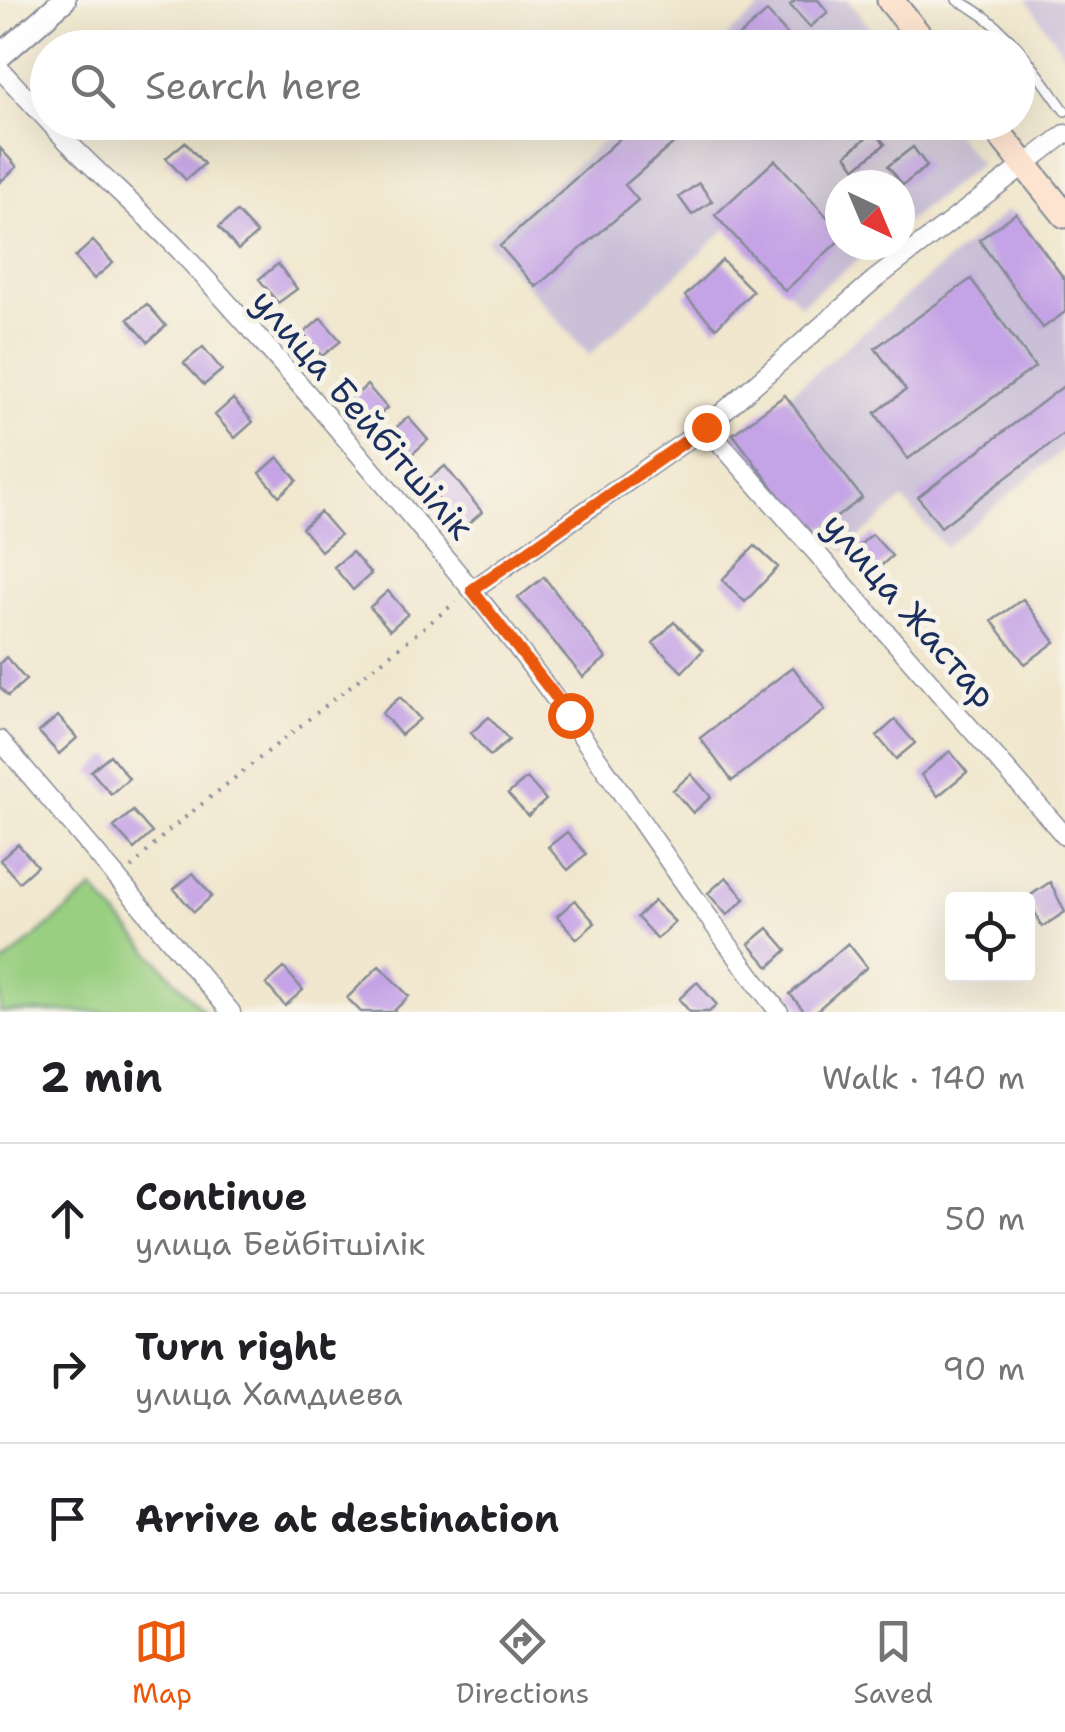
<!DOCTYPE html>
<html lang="en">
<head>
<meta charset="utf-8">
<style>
	:root { --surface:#fff; --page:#f6f6f6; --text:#202124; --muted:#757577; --line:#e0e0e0; --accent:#ea580c }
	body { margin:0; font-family:"Shantell Sans",sans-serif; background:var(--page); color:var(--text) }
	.controls { position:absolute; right:30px; bottom:30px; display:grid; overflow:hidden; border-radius:10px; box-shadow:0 10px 40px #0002 }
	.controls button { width:90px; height:90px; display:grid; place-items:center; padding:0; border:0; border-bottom:2px solid var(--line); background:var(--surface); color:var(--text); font:50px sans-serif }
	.compass { position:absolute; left:825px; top:170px; width:90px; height:90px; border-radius:50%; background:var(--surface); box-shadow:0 10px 40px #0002; rotate:136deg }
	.stop { position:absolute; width:30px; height:30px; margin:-22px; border:8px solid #ea580c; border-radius:50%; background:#fff }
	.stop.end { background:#ea580c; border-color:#fff; box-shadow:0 2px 10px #0008 }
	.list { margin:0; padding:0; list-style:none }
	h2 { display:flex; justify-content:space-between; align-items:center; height:130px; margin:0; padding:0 40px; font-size:42px }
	h2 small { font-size:32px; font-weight:400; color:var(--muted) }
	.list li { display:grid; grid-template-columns:65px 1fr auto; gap:30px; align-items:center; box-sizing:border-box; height:150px; padding:0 40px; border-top:2px solid var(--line) }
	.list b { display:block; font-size:38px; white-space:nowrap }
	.list p { margin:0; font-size:32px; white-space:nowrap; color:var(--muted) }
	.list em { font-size:32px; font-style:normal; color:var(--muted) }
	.icon { flex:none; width:55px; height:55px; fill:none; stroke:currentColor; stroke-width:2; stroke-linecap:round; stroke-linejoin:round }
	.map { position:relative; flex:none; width:1065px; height:1012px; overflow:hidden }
	.search { position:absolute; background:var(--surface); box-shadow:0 10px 40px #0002; left:30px; right:30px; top:30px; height:110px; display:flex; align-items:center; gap:25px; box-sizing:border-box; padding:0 35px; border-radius:55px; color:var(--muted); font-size:38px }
	.sheet { height:580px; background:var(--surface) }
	nav { display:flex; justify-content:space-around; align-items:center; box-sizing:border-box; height:140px; border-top:2px solid var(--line); background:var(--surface); font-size:28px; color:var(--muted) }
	nav a { display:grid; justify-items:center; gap:5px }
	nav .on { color:var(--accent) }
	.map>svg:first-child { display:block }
	.industrial { fill:#c9bfd7 }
	.green { fill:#99cf81; stroke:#5a7f70; stroke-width:2.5 }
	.building { fill:#c4a3e6 }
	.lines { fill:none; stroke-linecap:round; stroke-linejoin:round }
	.service-casing { stroke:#868b96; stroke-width:12 }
	.minor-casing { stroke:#868b96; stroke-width:21 }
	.tertiary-casing { stroke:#868b96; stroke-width:26 }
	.secondary-casing { stroke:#868b96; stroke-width:29 }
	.path { stroke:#868b96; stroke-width:4; stroke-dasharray:2.5 8; stroke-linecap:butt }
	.service { stroke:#fff; stroke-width:9 }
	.minor { stroke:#fff; stroke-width:18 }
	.tertiary { stroke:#fff; stroke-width:22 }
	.secondary { stroke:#fde4d0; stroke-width:25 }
	.route { stroke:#ea580c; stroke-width:12 }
	.labels { text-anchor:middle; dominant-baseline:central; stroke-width:10; stroke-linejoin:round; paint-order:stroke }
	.street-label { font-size:35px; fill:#1b2f5e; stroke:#f7f3e8 }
</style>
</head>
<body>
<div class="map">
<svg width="1065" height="1012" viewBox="0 0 1065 1012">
	<rect width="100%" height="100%" fill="#f7f3e8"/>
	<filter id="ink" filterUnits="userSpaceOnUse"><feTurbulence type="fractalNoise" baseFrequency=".01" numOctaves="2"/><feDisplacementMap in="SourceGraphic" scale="20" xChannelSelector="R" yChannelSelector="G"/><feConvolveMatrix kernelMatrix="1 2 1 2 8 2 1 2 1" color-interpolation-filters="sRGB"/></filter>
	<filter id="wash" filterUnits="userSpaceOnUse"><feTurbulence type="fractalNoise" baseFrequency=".0048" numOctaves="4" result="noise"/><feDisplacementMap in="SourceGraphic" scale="40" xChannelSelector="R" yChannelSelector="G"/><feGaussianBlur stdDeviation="2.25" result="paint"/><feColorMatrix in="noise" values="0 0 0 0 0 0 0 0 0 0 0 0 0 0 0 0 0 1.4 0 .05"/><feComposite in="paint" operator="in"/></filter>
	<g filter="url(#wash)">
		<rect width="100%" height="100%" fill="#f1e7ce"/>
		<path class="industrial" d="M770 0H847L886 47 713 48Z
			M1027 0H1065V56Z
			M625 123H946L980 164 900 227V185H840V245H877L800 305 732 224 589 355 486 240Z
			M1008 210 1065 281V448L945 548 903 499 844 551 747 430Z"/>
		<path class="green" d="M93 889 204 1012H0V966Z"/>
		<g id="blocks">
			<path class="building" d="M796 0H818L828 12 810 27 790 5Z
				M767 12 793 41 785 48H725Z
				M638 122H698L625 185 638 200 536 287 500 246Z
				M874 131 885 144 856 168 846 155Z
				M185 142 204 164 186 180 166 158Z
				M913 147 927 166 903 185 888 166Z
				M0 148 17 167 0 182Z
				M775 160 840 231V240L785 291 715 215Z
				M699 183 712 201 692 215 679 197Z
				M237 212 257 234 238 250 219 227Z
				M1016 213 1065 280V312L1043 328 979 240Z
				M93 241 113 263 94 279 75 257Z
				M722 260 753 291 716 328 685 296Z
				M278 264 297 289 278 303 259 279Z
				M971 279 1035 367 908 459 875 413 906 390 875 348Z
				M147 304 166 326 148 342 128 319Z
				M321 318 341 341 322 356 303 334Z
				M203 347 222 370 204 385 184 363Z
				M367 385 387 408 369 424 349 401Z
				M1065 385V433L941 527 918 497Z
				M785 395 862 498 810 537 733 434Z
				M233 399 253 422 235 438 215 415Z
				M408 417 428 440 410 456 390 433Z
				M278 457 297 480 279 496 260 473Z
				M445 466 482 512 464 528 424 483Z
				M320 512 340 535 321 551 302 528Z
				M872 534 892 556 874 572 854 550Z
				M755 546 778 567 745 602 722 580Z
				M352 552 371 574 353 590 334 567Z
				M544 577 606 658 583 677 518 598Z
				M388 591 408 614 390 630 370 607Z
				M1023 599 1055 642 1025 664 992 621Z
				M674 622 703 650 682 672 653 643Z
				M6 657 26 680 8 696 0 687V663Z
				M793 667 825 710 732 781 700 738Z
				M400 697 420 719 401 735 382 713Z
				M58 716 77 738 59 754 39 732Z
				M489 717 509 740 490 756 471 733Z
				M895 720 915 743 896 759 877 736Z
				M950 751 967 772 938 796 921 775Z
				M110 755 129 778 111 794 91 771Z
				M691 774 711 797 693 813 673 790Z
				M527 778 546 800 528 816 508 794Z
				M133 811 152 833 134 849 114 827Z
				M567 832 586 854 568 870 548 847Z
				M18 844 37 866 19 882 0 860Z
				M193 873 212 896 194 912 174 889Z
				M726 877 745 899 727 915 708 893Z
				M1050 882 1065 912 1042 927 1028 897Z
				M575 900 595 923 577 939 557 916Z
				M654 901 675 922 657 939 637 917Z
				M768 928 787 950 769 967 749 944Z
				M848 943 867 967 815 1012H805L790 994Z
				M379 966 409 996 393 1012H361L347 998Z
				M284 968 303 990 285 1006 266 984Z
				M697 982 717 1005 709 1012H690L679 999Z"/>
		</g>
	</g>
	<g filter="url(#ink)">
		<use href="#blocks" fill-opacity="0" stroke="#868b96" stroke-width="2.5"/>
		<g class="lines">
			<defs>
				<path id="service" d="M957 0C1007 23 1033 68 1065 111"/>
				<path id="minor" d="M0 69 48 121
					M49 122C91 169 141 209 184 255 283 362 378 476 471 589 582 724 671 874 779 1012
					M706 427 1065 836
					M472 590 706 427 874 280 1065 134
					M0 740 231 1012"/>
				<path id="tertiary" d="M0 56 64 0"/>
				<path id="secondary" d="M890 0 929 48
					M990 122 1065 215"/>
			</defs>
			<use href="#service" class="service-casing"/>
			<use href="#minor" class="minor-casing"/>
			<use href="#tertiary" class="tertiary-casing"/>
			<use href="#secondary" class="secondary-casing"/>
			<path class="path" d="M131 868 168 831 456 602"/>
			<use href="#service" class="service"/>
			<use href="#minor" class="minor"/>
			<use href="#tertiary" class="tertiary"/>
			<use href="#secondary" class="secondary"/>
		</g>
	</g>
	<g class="lines" filter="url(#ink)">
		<path class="route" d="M570 715 472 590 706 427"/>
	</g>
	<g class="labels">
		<g class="street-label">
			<text transform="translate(363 414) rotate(49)">улица Бейбітшілік</text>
			<text transform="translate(910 610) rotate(49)">улица Жастар</text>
		</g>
	</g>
</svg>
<div class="controls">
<button><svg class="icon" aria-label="locate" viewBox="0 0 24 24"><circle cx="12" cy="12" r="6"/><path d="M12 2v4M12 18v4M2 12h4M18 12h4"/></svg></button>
</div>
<svg class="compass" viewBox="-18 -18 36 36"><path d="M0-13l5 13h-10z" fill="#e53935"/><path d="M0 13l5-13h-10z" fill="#757577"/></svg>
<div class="stop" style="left:570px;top:715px"></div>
<div class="stop end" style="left:706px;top:427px"></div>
<div class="search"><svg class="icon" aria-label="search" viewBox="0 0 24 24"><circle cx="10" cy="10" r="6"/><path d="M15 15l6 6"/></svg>Search here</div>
</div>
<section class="sheet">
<h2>2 min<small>Walk · 140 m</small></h2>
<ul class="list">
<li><svg class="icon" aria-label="ahead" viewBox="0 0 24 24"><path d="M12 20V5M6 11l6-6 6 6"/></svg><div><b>Continue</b><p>улица Бейбітшілік</p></div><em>50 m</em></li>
<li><svg class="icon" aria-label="right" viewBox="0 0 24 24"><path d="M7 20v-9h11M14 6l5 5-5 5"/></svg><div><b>Turn right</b><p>улица Хамдиева</p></div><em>90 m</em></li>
<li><svg class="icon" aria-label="arrive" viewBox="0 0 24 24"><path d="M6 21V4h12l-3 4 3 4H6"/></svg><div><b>Arrive at destination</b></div></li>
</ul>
</section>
<nav>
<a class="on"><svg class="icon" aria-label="map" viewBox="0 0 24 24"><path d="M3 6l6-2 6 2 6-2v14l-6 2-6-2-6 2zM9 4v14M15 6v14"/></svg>Map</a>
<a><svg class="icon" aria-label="directions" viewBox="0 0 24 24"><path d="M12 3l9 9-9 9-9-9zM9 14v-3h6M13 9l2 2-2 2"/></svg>Directions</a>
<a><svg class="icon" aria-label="saved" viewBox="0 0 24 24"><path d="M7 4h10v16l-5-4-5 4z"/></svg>Saved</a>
</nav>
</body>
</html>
